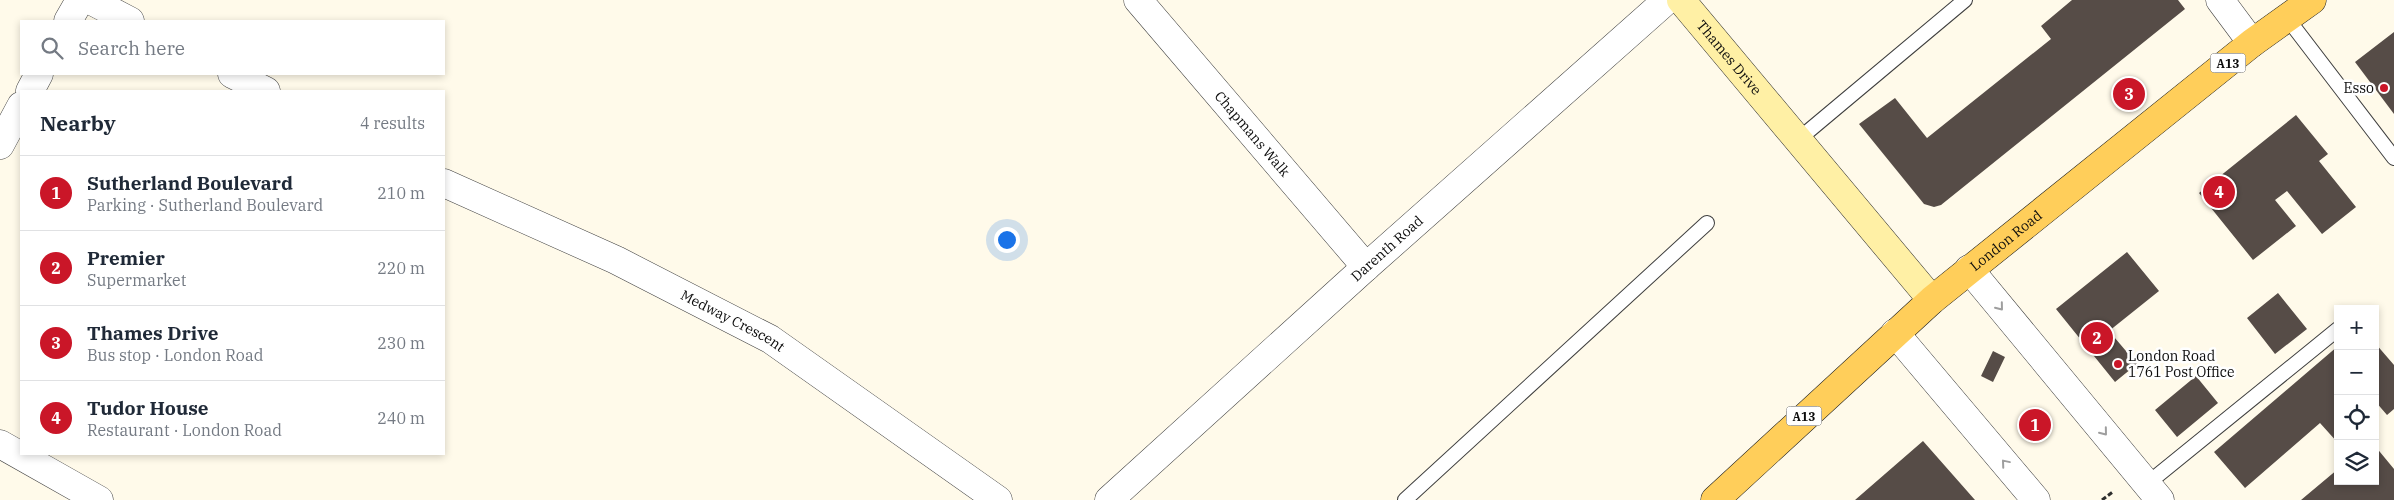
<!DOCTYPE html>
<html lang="en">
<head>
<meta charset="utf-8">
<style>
	:root { --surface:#fff; --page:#f2f2f3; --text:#1f2937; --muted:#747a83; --line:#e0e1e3; --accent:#ca1628 }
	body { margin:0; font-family:"IBM Plex Serif",serif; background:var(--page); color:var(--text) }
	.controls { position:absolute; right:15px; bottom:15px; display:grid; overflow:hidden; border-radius:0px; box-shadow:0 2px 8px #0003 }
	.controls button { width:45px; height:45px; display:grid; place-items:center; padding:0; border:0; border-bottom:1px solid var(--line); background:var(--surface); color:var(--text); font:25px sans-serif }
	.you { position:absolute; left:1006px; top:239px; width:18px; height:18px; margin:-12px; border:4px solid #fff; border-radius:50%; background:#1a73e8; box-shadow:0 0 0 8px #1a73e833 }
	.badge { display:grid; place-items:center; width:32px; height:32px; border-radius:50%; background:var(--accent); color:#fff; font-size:16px; font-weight:700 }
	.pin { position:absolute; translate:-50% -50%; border:2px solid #fff; box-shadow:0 1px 5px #0006 }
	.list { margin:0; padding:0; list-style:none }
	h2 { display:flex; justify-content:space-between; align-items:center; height:65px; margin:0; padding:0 20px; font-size:21px }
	h2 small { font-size:16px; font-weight:400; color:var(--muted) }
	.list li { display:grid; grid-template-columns:32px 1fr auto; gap:15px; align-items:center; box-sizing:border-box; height:75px; padding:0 20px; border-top:1px solid var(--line) }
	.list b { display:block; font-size:19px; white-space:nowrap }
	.list p { margin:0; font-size:16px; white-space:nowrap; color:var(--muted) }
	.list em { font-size:16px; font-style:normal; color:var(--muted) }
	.icon { flex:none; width:28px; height:28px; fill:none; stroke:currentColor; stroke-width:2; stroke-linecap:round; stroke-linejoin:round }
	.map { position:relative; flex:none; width:2394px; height:500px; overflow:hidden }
	.search { position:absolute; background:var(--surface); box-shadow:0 2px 8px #0003; left:20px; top:20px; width:425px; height:55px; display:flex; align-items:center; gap:12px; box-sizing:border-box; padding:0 18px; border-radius:0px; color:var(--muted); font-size:19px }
	.panel { position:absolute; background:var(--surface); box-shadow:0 2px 8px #0003; left:20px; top:90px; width:425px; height:365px; border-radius:0px }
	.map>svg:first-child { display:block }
	.building { fill:#564c47 }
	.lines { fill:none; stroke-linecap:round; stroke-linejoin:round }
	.lane-casing { stroke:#3f3f3f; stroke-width:16 }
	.street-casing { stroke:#3f3f3f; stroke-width:29 }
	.secondary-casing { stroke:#2e2e2e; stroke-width:29 }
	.primary-casing { stroke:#1d1d1d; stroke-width:29 }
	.path { stroke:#2e2e2e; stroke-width:3; stroke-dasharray:5 2.5; stroke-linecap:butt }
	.lane { stroke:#fff; stroke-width:14 }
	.street { stroke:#fff; stroke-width:28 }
	.secondary { stroke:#fff0a5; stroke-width:28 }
	.primary { stroke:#ffce5a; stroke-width:28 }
	.oneway { stroke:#9e9e9e }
	.poi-dot { fill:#ca1628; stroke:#fff; stroke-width:2 }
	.labels { text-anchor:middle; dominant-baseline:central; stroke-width:5; stroke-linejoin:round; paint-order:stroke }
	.shield { fill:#fff; stroke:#555; stroke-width:1 }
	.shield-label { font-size:12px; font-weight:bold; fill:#0c0c0c }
	.street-label { font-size:14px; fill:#0c0c0c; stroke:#fff }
	.poi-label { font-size:14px; fill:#0c0c0c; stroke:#fff; text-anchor:end }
</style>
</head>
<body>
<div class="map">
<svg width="2394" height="500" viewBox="0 0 2394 500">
	<rect width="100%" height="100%" fill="#fffaea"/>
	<path class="building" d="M2072 0H2178L2185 9 1941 205 1934 207 1924 204 1859 124 1895 98 1927 138 2051 39 2041 26Z
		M2394 32V114L2355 62Z
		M2296 115 2328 154 2319 161 2356 207 2322 234 2287 191 2275 200 2296 226 2253 260 2199 193Z
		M2127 252 2159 291 2109 331 2137 364 2115 382 2056 309Z
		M2278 293 2307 329 2275 354 2247 318Z
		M2375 343 2394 365V409L2387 415 2375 401Z
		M2338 346V443L2320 423 2245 488 2214 452Z
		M1993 351 2005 357 1993 382 1981 376Z
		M2196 376 2218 403 2177 437 2155 410Z
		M1923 441 1975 500H1855Z
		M2375 446 2394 469V500H2301L2338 469V481H2375Z"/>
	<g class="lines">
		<defs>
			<path id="lane" d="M2287 18 2394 158
				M1799 139 1965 0
				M2147 484 2338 329
				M1405 500 1707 223"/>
			<g id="street">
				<path d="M90 0 130 21"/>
				<path id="s1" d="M1138 0 1366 267"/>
				<path d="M2220 0 2252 43"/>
				<path d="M68 21 80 0"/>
				<path d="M232 74 266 91"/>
				<path d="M30 91 39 74"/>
				<path d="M0 145 21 106"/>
				<path id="s2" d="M444 183 616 260 770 339 998 500"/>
				<path d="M1969 269 2160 500"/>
				<path d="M1895 333 2036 500"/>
				<path d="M0 444 99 500"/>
				<path id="s3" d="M1109 500 1366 267 1667 0"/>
			</g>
			<g id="secondary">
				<path id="s4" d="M1681 0 1932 300"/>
			</g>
			<g id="primary">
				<path id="s5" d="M1715 500 1932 300 2252 43 2312 0"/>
			</g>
		</defs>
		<use href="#lane" class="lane-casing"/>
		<use href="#street" class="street-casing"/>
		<use href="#secondary" class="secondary-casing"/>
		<use href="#primary" class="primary-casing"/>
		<path class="path" d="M2102 500 2114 491"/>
		<use href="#lane" class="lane"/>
		<use href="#street" class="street"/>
		<use href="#secondary" class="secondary"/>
		<use href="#primary" class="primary"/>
	</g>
	<defs><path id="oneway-chevron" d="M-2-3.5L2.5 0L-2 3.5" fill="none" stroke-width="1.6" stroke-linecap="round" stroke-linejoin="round" transform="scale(1.25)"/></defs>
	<g class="oneway">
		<use href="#oneway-chevron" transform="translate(2000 307) rotate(51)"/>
		<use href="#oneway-chevron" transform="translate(2104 432) rotate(51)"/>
		<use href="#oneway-chevron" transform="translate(2005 463) rotate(-130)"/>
	</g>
	<g class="poi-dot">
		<circle cx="2384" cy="88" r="5"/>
		<circle cx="2118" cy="364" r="5"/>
	</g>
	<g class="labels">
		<g class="shield">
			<rect x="2210.5" y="53.5" width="35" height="19" rx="4"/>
			<rect x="1786.5" y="406.5" width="35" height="19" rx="4"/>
		</g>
		<g class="shield-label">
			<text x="2228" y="63">A13</text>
			<text x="1804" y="416">A13</text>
		</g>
		<g class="street-label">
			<text stroke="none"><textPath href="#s4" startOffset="75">Thames Drive</textPath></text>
			<text stroke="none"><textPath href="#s1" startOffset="176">Chapmans Walk</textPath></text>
			<text stroke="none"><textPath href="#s5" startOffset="390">London Road</textPath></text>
			<text stroke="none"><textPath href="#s3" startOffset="375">Darenth Road</textPath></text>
			<text stroke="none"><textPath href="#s2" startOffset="320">Medway Crescent</textPath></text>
		</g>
		<g class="poi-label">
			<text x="2374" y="88">Esso</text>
			<text x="2128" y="356" text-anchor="start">London Road<tspan x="2128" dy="16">1761 Post Office</tspan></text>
		</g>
	</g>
</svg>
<div class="controls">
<button>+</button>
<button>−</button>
<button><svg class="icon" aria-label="locate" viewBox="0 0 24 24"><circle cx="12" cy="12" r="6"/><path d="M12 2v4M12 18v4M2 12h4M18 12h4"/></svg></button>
<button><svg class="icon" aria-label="layers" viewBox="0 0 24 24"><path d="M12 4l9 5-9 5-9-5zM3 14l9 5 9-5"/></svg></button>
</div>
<div class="you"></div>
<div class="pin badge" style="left:2035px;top:425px">1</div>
<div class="pin badge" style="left:2097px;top:338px">2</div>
<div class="pin badge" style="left:2129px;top:94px">3</div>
<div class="pin badge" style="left:2219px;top:192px">4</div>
<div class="search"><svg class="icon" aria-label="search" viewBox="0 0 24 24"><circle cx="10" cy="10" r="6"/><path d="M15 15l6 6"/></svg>Search here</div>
<section class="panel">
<h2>Nearby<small>4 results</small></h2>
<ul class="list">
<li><span class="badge">1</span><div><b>Sutherland Boulevard</b><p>Parking · Sutherland Boulevard</p></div><em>210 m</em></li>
<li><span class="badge">2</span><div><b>Premier</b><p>Supermarket</p></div><em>220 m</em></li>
<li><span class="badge">3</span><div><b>Thames Drive</b><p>Bus stop · London Road</p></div><em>230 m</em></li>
<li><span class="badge">4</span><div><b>Tudor House</b><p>Restaurant · London Road</p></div><em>240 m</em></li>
</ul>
</section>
</div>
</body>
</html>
